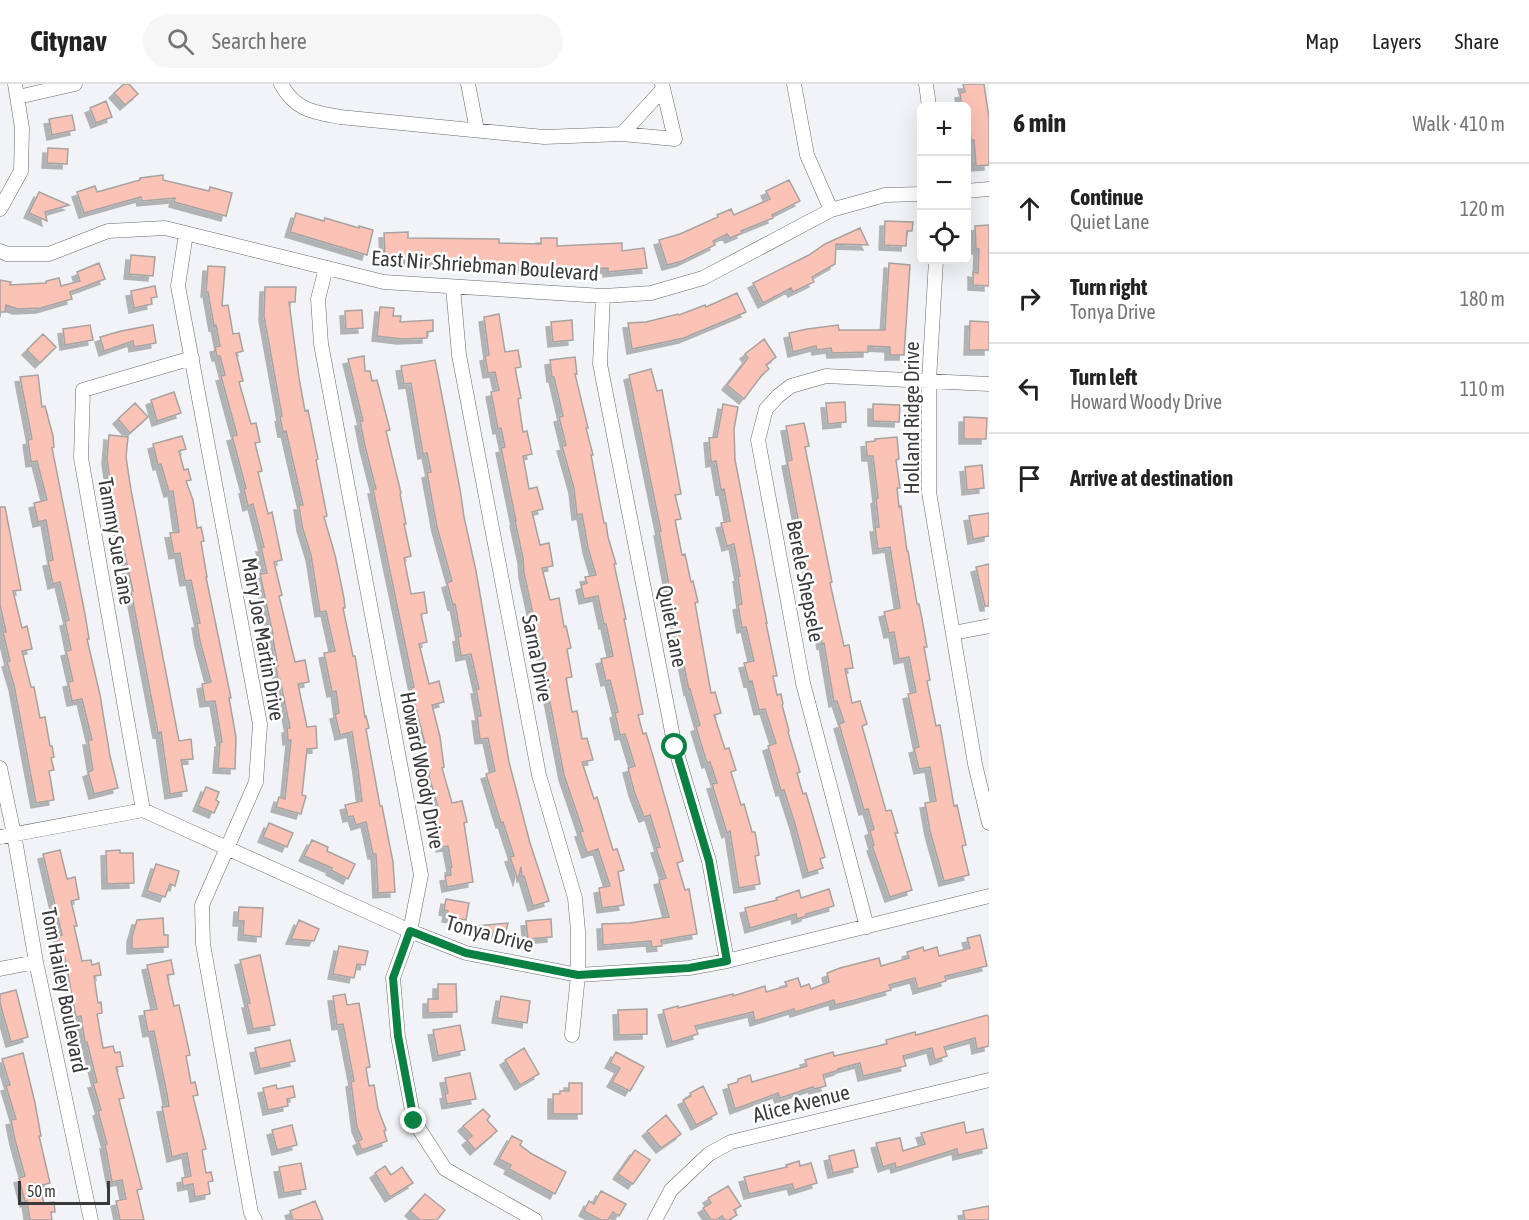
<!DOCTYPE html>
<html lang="en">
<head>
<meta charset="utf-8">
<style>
	:root { --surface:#fff; --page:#f6f6f6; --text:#222; --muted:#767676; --line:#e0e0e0 }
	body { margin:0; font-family:"Asap Condensed",sans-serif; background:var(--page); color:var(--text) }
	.controls { position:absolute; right:18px; top:18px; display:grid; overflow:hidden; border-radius:9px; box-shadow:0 6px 24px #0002 }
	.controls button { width:54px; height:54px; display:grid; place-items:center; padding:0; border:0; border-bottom:2px solid var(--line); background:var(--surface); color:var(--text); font:30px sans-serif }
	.scale { position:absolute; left:18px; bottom:15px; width:92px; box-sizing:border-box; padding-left:6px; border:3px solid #393a3b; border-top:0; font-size:16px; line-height:21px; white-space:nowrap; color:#393a3b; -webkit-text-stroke:4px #fff; paint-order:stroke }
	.stop { position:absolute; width:18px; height:18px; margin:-14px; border:4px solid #0b8043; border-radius:50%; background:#fff }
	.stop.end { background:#0b8043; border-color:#fff; box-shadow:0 2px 6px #0008 }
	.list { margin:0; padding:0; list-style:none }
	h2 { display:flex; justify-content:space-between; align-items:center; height:78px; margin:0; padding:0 24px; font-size:26px }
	h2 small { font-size:20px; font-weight:400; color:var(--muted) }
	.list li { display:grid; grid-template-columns:39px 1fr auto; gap:18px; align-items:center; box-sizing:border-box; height:90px; padding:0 24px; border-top:2px solid var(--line) }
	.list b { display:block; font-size:22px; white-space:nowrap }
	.list p { margin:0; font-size:20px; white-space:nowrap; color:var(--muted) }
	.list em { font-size:20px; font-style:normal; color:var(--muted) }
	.icon { flex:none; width:33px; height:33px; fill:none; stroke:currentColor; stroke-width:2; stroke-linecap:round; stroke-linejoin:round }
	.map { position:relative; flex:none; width:989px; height:1136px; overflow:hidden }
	header { display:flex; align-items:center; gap:36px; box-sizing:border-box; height:84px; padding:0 30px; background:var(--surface); border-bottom:2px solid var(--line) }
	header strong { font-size:28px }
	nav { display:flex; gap:33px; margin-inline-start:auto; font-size:21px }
	.search { width:420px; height:54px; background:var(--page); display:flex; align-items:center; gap:15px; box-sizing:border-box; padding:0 21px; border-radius:33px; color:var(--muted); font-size:22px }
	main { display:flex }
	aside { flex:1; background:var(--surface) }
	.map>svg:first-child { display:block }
	.building { fill:#fbc3b5; stroke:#a7a3a2; stroke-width:1.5; filter:url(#shadow) }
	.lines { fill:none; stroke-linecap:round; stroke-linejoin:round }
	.street-casing { stroke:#686a6d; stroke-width:15 }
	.street { stroke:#fff; stroke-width:14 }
	.route { stroke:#0b8043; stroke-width:8 }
	.labels { text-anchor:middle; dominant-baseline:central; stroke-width:5; stroke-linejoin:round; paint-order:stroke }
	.street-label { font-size:21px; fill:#393a3b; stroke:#fff }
</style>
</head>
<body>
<header>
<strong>Citynav</strong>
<div class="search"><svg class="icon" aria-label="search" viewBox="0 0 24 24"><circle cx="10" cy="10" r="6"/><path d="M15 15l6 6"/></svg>Search here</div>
<nav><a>Map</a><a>Layers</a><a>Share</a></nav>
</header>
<main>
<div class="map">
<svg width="989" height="1136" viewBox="0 0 989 1136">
	<defs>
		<filter id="shadow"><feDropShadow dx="-5" dy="5" stdDeviation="0" flood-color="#0004"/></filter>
	</defs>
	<rect width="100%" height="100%" fill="#f1f3f6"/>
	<path class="building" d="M124 0H129L138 10 125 21 114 9Z
		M963 0H984L989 34V81L976 82 974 56H971L970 47 966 48V22H962L960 9 965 8Z
		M106 17 112 33 96 39 90 24Z
		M72 31 75 46 52 51 49 35Z
		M48 64 68 65 67 80 47 79Z
		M163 91V96L209 107 210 103 232 109 226 132 174 118 175 114 142 117 141 113 84 129 77 108 95 102 97 108 140 96V94Z
		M789 96 800 117 772 131 773 134 741 147 742 149 730 154 727 150 713 157 715 161 682 177 667 181 659 156 680 150 718 133 717 131 731 125 734 131 770 115 766 107Z
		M39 108 69 121 45 128 47 137 29 129Z
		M296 129 324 137 325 134 359 144V142L373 146 367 171 290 148Z
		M885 137 913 138 912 147H907L906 162 884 161Z
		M989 141V202L973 201V188L978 189 979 165H976L975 142Z
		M860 144 868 161 836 160 835 180 812 193 814 198 793 208 791 204 763 219 753 199 809 171 825 160Z
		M408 148V154L499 155V159L541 160V154H557V162L622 159V167L644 164 647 184 608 188V184L566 186 506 183V180L447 179 448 177 396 176V170L385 171 384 149Z
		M131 171 155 173 153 192 129 190Z
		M99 179 105 195 70 208 72 215 41 224 18 225 6 221 5 228H0V196L11 198 10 201 46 199V197L59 194 61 202 80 197 77 188Z
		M889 179 910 181 904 271H890V263L868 262V268L832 269 831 264 817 266 816 262 793 268 789 249 807 245 838 241 839 246H885Z
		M208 182 225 183 222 222 228 221 233 250 239 249 243 267 236 269 243 297 239 298 251 340 256 339 260 358 255 359 262 387 258 388 268 430 272 428 282 476 274 478 282 511 279 512 295 578 305 576 309 598 298 600 307 643 316 642 317 664 307 665 302 711 306 712 301 730 276 723 279 713 285 715 291 656H288L287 644H290L280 595H278L276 582H278L272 550H273L260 490 267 489 261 463H264L253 420 248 422 244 405 246 404 232 352 237 351 221 292 225 291 220 272H217L215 263 220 262 216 241 214 242 208 208H206Z
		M155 202 157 213 151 214 152 220 134 224 131 207Z
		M265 203H296L295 218H289L299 294 305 327 308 326 318 375 316 376 327 432 324 433 335 471 344 514 345 524H343L353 572H355L365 633 366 632 369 644 366 645 380 722H382L393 778 395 808 378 809 376 770H373L366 738 356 741 353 732 348 733 345 721 362 717 358 685 352 648 340 651 335 630 339 629 336 607 332 608 324 569 335 567 326 527 320 528 311 471 302 442 299 421H303L286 347 283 348 280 333 282 332 264 232Z
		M737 209 746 228 684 254 632 265 628 239 646 238 678 230 679 231 705 221 706 223Z
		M380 223 394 224 393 232H401L400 238 433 236V247L427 248V254L402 255 377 252Z
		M362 226 363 244 346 245 345 227Z
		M499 230 505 268 518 266 521 283 515 284 521 314 518 315 523 348 527 347 532 370 523 372 529 405 537 403 543 425 532 428 540 461 549 459 553 482 542 484 550 516 559 514 564 543 566 542 571 564 567 565 572 593 566 594 572 628 577 627 582 655 587 654 593 676 582 678 594 715 597 713 613 766 617 765 624 786 618 788 624 821 602 824 599 804 610 802 598 765 587 769 580 748 583 747 564 691 547 603H549L524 489 523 474 515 437H516L501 364 505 363 501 344 498 345 491 308 499 306 495 288 488 289 485 272 489 271 484 233Z
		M572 236 573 256 553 258 551 238Z
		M970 237 989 238V266H969Z
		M90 241 93 256 65 261 63 245Z
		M153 241 156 259 134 263 133 257 104 267 100 253 121 247Z
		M43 250 56 263 40 279 27 266Z
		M764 255 776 273 766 281 769 285 762 291 744 315 727 301 748 274 745 270Z
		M364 272 365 287H370L372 297 377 296 390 346 386 347 401 409 400 410 406 440H404L411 472 404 474 411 510 424 508 427 529 421 530 427 558 419 560 429 600 439 597 444 618 432 621 440 653 444 683 442 684 452 719 462 717 467 738 464 739 473 798 447 803 445 792 451 791 450 784 452 783 448 762 441 763 433 723H438L429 692 425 660 411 604 414 603 373 405H376L365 362 360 337H363L348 275Z
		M575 273 577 290H575L588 344H586L593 371H591L604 439H606L608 453 616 480H614L626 535H624L643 630 638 631 643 650 646 649 653 672 683 777 677 779 685 806 689 805 697 850 661 856 662 862 652 863 651 857 603 861 602 840 630 839 669 833 659 796 666 794 656 764 660 763 650 731 644 733 634 707 628 684 635 682 625 650 620 651 615 629 618 628 610 596 606 597 601 575 613 572 606 540H604L598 512 584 515 581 501 587 499 585 493 596 491 588 464 582 430 577 431 574 404 562 362 566 361 559 333 563 332 554 293H552L550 276Z
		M435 276 460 405 464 433 476 487 509 678 530 759 549 817 533 822 524 792 522 793 521 783 518 796 510 773 514 772 503 738 501 739 486 690 495 687 488 654 480 655 477 632H481L476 605H479L471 570 461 572 458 553 461 552 455 520 453 521 447 499 452 497 437 443 427 389 431 388 427 369 423 370 411 299 404 300 401 282Z
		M651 285 657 307 662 306 681 410 675 411 681 435 675 436 682 471 685 470 691 498 693 497 698 518 695 519 711 609 715 608 721 629 714 631 725 665 729 664 736 686 731 688 741 721 744 720 752 748H755L759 771 755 772 760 800 739 804 730 747 727 749 712 700 717 699 710 678 707 679 696 643 700 641 690 605 689 606 683 577 659 447H661L629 291Z
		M38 291 42 323 45 322 53 352 54 363 52 364 85 530 89 555H87L100 611 110 672 118 704 94 710 88 688 93 686 88 656H92L82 615 72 617 68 598 73 597 66 567 71 566 65 537 69 536 60 498 53 500 48 477 53 476 46 436 38 438 34 419 47 416 37 377 31 378 28 356 32 355 20 293Z
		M174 308 181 329 157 337 151 316Z
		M845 318 846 338 828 340 826 319Z
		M135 319 148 333 130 349 118 335Z
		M723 320 738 323 734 345 735 376 767 539H766L777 592H773L777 611 781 610 783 620 782 621 789 647 788 648 800 688 797 689 803 710 806 709 825 773 820 775 823 784 808 789 795 740 784 706 781 707 768 662 776 659 765 625 759 626 752 597 749 598 744 579 754 577 746 543 742 544 738 521 742 520 738 493 740 492 734 460 727 462 721 439 730 437 724 405 721 406 716 377 711 378 709 354 717 353Z
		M873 320 900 321 899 338 873 337Z
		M964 333 987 334 986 355H964Z
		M804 339 809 362 805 363 832 498 830 499 844 562 849 561 853 584 845 585 852 619 860 617 867 640 862 642 886 727 891 726 898 749H895L912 806 890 813 872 762 874 761 870 747 874 745 868 725 864 726 843 654 839 640 844 638 837 617 834 618 824 559 822 560 787 377 792 376 786 342Z
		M109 351 128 353 126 373 131 406 179 657 191 655 193 675 181 676 187 707 170 710 161 648 158 649 131 507H133L113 417 107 375Z
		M182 352 186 365 179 367 184 386 188 385 191 396 186 397 193 416 197 444 201 443 204 457 201 458 207 493H206L231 614H229L236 653 235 685 218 684 220 658H222L215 617 205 618 202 600 211 598 200 557 197 539H200L191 496 185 497 180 469 174 470 170 449 179 448 173 407 169 408 161 380 158 381 153 360Z
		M897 353 899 375 896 376 900 404H897L899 423 901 422 907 467H908L917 520H919L922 535 927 563H924L930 596 927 597 936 642 940 641 954 722 957 721 966 761 962 762 969 791 944 797 930 747 925 719 936 717 930 683 919 685 914 664 919 663 908 610 916 608 909 573 899 575 894 548 889 549 884 528 900 524 890 463 878 465 875 443H879L876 415 878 414 873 372H867L866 358 875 357V355Z
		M982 381 984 404 967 406 965 383Z
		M0 423H5L21 506 13 507 22 544 27 542 32 565 22 567 31 603H34L40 634 45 633 50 662H52L54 673 51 674 54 686 49 687 54 716 36 719 14 601 7 578 10 577 3 548H6L0 521Z
		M989 429V452L973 455 969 432Z
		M989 480V522H985L976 483Z
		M206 703 219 708 216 716 219 718 214 729 198 722Z
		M269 739 293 749 287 763 263 753Z
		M312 756 328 763 327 767 355 780 348 795 331 786 332 784 304 772Z
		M60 766 67 795 75 793 79 815 71 817 77 842H74L82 877 91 876 92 881 99 879 101 891 94 892 98 919 101 918 102 929 97 930 103 964 113 962 115 969 120 968 123 982 116 983 124 1014 119 1015 142 1105 137 1106 144 1136H120L116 1117 126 1115 122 1096 112 1098 105 1060H107L98 1027 101 1026 93 999 97 998 87 958H85L81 932 76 933 65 874 63 875 58 852 62 851 43 770Z
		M120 766V769H133L134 799 107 800 106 767Z
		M156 780 179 787 175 802 170 800 165 813 147 807Z
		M829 805 834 822 806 830V832L797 835 796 830 750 844 745 824 777 816 776 814 799 806 801 814Z
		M446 815 469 819 466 836 447 833 448 827 444 826Z
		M239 823 263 824 261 853 243 851 244 837H238Z
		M163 834 164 851H168V863L132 865V853L137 836Z
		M551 835 552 853 528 855 526 837Z
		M299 836 319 845 314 857 291 855Z
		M508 839 505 851 476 844V842Z
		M980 851 987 882 945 892 946 897 918 905 915 894 889 901 891 906 855 916 835 921 834 916 795 928 794 925 755 937 753 928 695 942 698 950 672 958 663 926 678 922V924L733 910V912L765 902 766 908 787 902 785 898 798 894 801 903 809 900 811 905 829 898 827 889 840 884 879 874 881 882 909 874 907 868 923 863 924 867 937 863 939 872 970 864 967 854Z
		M339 862 368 867 365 881 357 880 354 894 333 890Z
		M260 871 275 941 253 945 247 919H250L240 876Z
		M171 876 174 890 167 891 174 922 179 921 190 971 186 972 191 999 195 998 198 1011 193 1012 206 1065 202 1066 206 1089 211 1088 213 1097 208 1098 210 1110 195 1113 193 1100 183 1102 182 1094 191 1092 187 1069 172 1073 162 1023 169 1022 166 1005 154 947 148 948 144 927 157 925 147 881Z
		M438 900H456L457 928 428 929V915H438Z
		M16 906 28 953 11 958 0 919V910Z
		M345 910 347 921 359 919 370 983 366 984 369 1002 374 1001 378 1025 386 1046 384 1047 387 1057 362 1066 358 1057 362 1055 357 1043 351 998 354 997 343 940 337 941 333 912Z
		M501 912 530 917 527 939 497 934Z
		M647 925V950L619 951 618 926Z
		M987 931 989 933V962L977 965 975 954 944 963 947 972 935 976 932 964 903 972 906 982 863 992 860 979 838 985 839 986 823 991 826 1002 814 1005 813 1003 780 1014 778 1009 735 1025 728 1001 738 998V995L750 991 752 998 807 982 805 976 833 968 834 972 887 960 886 956 915 948 916 951Z
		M460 941 465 966 438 972 433 946Z
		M290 956 295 977 260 985 255 964Z
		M524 964 539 990 520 1001 505 976Z
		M616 968 644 983 630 1007 612 998 620 984 610 979Z
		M23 969 35 1019 41 1052H39L50 1099 39 1102 44 1119 54 1118 55 1128H51L52 1136H30L27 1117 25 1118 19 1094 25 1092 15 1056 11 1036 16 1035 6 1002 10 1001 2 975Z
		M470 989 476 1015 447 1020 445 1010 448 1009 445 994Z
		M569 999H582V1030H553V1010H560V1007H569Z
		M276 1001 277 1005 293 1002 295 1013 287 1015 288 1022 268 1026 263 1004Z
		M703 1002 717 1030 696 1041 683 1016 691 1012 690 1009Z
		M483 1025 490 1032 487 1036 497 1047 475 1066 467 1056 472 1052 463 1042Z
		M666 1031 681 1050 661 1064 647 1047Z
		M964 1038 966 1049 983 1045 987 1064 958 1071 957 1065 896 1084 895 1079 883 1083 876 1059 900 1054 903 1067 925 1060 921 1049Z
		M292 1041 297 1061 277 1066 272 1046Z
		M512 1052 522 1057 520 1061 532 1070 566 1088 555 1110 509 1085 511 1081 499 1075Z
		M635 1066 650 1076 633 1100 618 1090Z
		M854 1066 858 1083 833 1089 829 1072Z
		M799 1077 800 1082 811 1079 817 1099 794 1106 792 1100 749 1110 744 1093 787 1083 786 1081Z
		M301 1079 306 1105 284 1109 279 1083Z
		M385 1082 391 1091 402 1083 413 1099 390 1113 375 1089Z
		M728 1102 741 1122 734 1126 737 1131 729 1136H725L722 1132 716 1136H711L703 1124 711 1119 708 1114Z
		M601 1107 626 1120 619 1132 613 1128 608 1136H601L584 1127 589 1117 594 1120Z
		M425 1110 445 1126 437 1136H420L410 1127Z
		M315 1117 323 1136H293L290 1127Z
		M989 1122V1136H965L963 1127Z"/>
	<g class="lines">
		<defs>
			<path id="street" d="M281 0C295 26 313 28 340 33L544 53 622 50 675 55 662 0
				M468 0 477 46
				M794 0 807 71 831 126
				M926 0 929 22
				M18 13 75 0
				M622 50 663 5
				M966 107 989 105
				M0 125 21 87 22 44 15 0
				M186 149 178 202 260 640 256 698 202 821 203 860 251 1129 255 1136
				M0 167 7 170H49L108 147 165 144 384 198 603 212 651 209 703 194 831 126 885 111 922 110
				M936 176 929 297V408L975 680 989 739
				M326 184 318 215 321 260 421 791 410 847 393 894 398 952 414 1037 445 1085 535 1136
				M453 203 459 271 539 691 575 814 578 847V891L572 951
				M603 212 600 280 675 663 709 777 727 877
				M953 549 989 542
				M0 684 14 750 36 878 91 1136
				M143 726 81 374 83 306 192 274
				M0 753 143 726 410 847 466 869 578 891 689 884 727 877 989 812
				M867 843 803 599 758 356 766 325 778 312 791 302 826 292 989 300
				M0 885 36 878
				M655 1136 671 1106 709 1070 731 1058 989 996"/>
		</defs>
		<use href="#street" class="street-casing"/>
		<use href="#street" class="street"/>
	</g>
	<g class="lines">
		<path class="route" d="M414 1037 398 952 393 894 410 847 466 869 578 891 689 884 727 877 709 777 675 663"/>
	</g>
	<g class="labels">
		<g class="street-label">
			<text transform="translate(485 181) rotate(4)">East Nir Shriebman Boulevard</text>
			<text transform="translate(911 334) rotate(-90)">Holland Ridge Drive</text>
			<text transform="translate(117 457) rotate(80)">Tammy Sue Lane</text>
			<text transform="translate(806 497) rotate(79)">Berele Shepsele</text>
			<text transform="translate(673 542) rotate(79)">Quiet Lane</text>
			<text transform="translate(264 555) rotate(80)">Mary Joe Martin Drive</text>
			<text transform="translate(538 574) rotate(79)">Sarna Drive</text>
			<text transform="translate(423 686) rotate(79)">Howard Woody Drive</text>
			<text transform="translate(490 849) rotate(15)">Tonya Drive</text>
			<text transform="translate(65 906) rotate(79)">Tom Hailey Boulevard</text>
			<text transform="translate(801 1019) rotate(-14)">Alice Avenue</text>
		</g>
	</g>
</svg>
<div class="controls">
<button>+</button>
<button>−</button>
<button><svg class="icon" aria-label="locate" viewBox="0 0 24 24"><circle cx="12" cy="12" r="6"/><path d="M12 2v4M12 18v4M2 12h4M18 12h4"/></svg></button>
</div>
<div class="scale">50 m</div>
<div class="stop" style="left:675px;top:663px"></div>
<div class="stop end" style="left:414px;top:1037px"></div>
</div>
<aside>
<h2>6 min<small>Walk · 410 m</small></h2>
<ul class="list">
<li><svg class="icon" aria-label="ahead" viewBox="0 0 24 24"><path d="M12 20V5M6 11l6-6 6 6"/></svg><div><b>Continue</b><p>Quiet Lane</p></div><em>120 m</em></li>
<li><svg class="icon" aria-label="right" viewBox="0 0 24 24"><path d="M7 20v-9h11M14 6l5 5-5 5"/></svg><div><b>Turn right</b><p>Tonya Drive</p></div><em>180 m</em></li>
<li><svg class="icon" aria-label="left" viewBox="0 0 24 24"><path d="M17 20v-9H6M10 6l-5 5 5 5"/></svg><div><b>Turn left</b><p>Howard Woody Drive</p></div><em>110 m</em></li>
<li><svg class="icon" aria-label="arrive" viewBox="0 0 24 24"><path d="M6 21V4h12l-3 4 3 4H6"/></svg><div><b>Arrive at destination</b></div></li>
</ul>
</aside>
</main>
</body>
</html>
